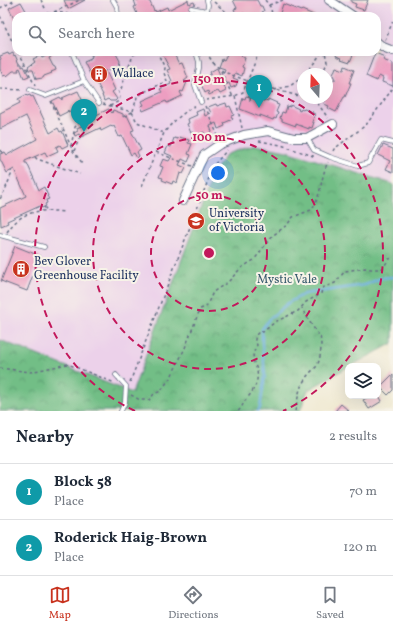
<!DOCTYPE html>
<html lang="en">
<head>
<meta charset="utf-8">
<style>
	:root { --surface:#fff; --page:#f6f6f7; --text:#1f2937; --muted:#747a83; --line:#e0e1e3; --accent:#c8321e }
	body { margin:0; font-family:Vollkorn,serif; background:var(--page); color:var(--text) }
	.controls { position:absolute; right:12px; bottom:12px; display:grid; overflow:hidden; border-radius:8px; box-shadow:0 4px 16px #0002 }
	.controls button { width:36px; height:36px; display:grid; place-items:center; padding:0; border:0; border-bottom:1px solid var(--line); background:var(--surface); color:var(--text); font:20px sans-serif }
	.compass { position:absolute; left:297px; top:68px; width:36px; height:36px; border-radius:50%; background:var(--surface); box-shadow:0 4px 16px #0002; rotate:341deg }
	.you { position:absolute; left:218px; top:173px; width:14px; height:14px; margin:-10px; border:3px solid #fff; border-radius:50%; background:#1a73e8; box-shadow:0 0 0 6px #1a73e833 }
	.badge { display:grid; place-items:center; width:26px; height:26px; border-radius:50%; background:var(--accent); color:#fff; font-size:13px; font-weight:700 }
	.pin { position:absolute; translate:-50% -33px; filter:drop-shadow(0 1px 2px #0008) }
	.pin::after { content:''; position:absolute; top:21px; width:14px; height:12px; background:inherit; clip-path:polygon(0 0,100% 0,50% 100%) }
	.list { margin:0; padding:0; list-style:none }
	h2 { display:flex; justify-content:space-between; align-items:center; height:52px; margin:0; padding:0 16px; font-size:17px }
	h2 small { font-size:13px; font-weight:400; color:var(--muted) }
	.list li { display:grid; grid-template-columns:26px 1fr auto; gap:12px; align-items:center; box-sizing:border-box; height:56px; padding:0 16px; border-top:1px solid var(--line) }
	.list b { display:block; font-size:15px; white-space:nowrap }
	.list p { margin:0; font-size:13px; white-space:nowrap; color:var(--muted) }
	.list em { font-size:13px; font-style:normal; color:var(--muted) }
	.icon { flex:none; width:22px; height:22px; fill:none; stroke:currentColor; stroke-width:2; stroke-linecap:round; stroke-linejoin:round }
	.map { position:relative; flex:none; width:393px; height:411px; overflow:hidden }
	.search { position:absolute; background:var(--surface); box-shadow:0 4px 16px #0002; left:12px; right:12px; top:12px; height:44px; display:flex; align-items:center; gap:10px; box-sizing:border-box; padding:0 14px; border-radius:12px; color:var(--muted); font-size:15px }
	.sheet { height:164px; background:var(--surface) }
	nav { display:flex; justify-content:space-around; align-items:center; box-sizing:border-box; height:56px; border-top:1px solid var(--line); background:var(--surface); font-size:11px; color:var(--muted) }
	nav a { display:grid; justify-items:center; gap:2px }
	nav .on { color:var(--accent) }
	.map>svg:first-child { display:block }
	.built { fill:#ecd1ea; fill-rule:evenodd }
	.forest { fill:url(#forest-crowns); stroke:#467672 }
	.lines { fill:none; stroke-linecap:round; stroke-linejoin:round }
	.stream { stroke:#6baee0; stroke-width:2.5 }
	.building { fill:#ed9ec1 }
	.service-casing { stroke:#656f84; stroke-width:5.5 }
	.minor-casing { stroke:#656f84; stroke-width:10 }
	.path { stroke:#656f84; stroke-width:1.5; stroke-dasharray:3 3; stroke-linecap:butt }
	.service { stroke:#fff; stroke-width:4 }
	.minor { stroke:#fff; stroke-width:8 }
	.ring { fill:none; stroke:#c2185b; stroke-width:2; stroke-dasharray:7 5 }
	.labels { text-anchor:middle; dominant-baseline:central; stroke-width:4; stroke-linejoin:round; paint-order:stroke }
	.poi-label { font-size:12px; fill:#1b2f5e; stroke:#f7f3e8; text-anchor:start }
	.park-label { font-size:12px; fill:#385b6e; stroke:#f7f3e8 }
	.centre { fill:#c2185b; stroke:#f7f3e8; stroke-width:2 }
	.ring-label { font-size:12px; text-anchor:middle; font-weight:bold; fill:#c2185b; stroke:#f7f3e8; stroke-width:4; stroke-linejoin:round; paint-order:stroke }
</style>
</head>
<body>
<div class="map">
<svg width="393" height="411" viewBox="0 0 393 411">
	<defs>
		<pattern id="forest-crowns" width="20" height="18" patternUnits="userSpaceOnUse"><rect width="20" height="18" fill="#72be86"/><path d="M2 6a3 3 0 1 1 6 0M12 15a3 3 0 1 1 6 0" fill="none" stroke="#5d9b71"/></pattern>
	</defs>
	<rect width="100%" height="100%" fill="#f7f3e8"/>
	<filter id="ink" filterUnits="userSpaceOnUse"><feTurbulence type="fractalNoise" baseFrequency=".025" numOctaves="2"/><feDisplacementMap in="SourceGraphic" scale="8" xChannelSelector="R" yChannelSelector="G"/><feConvolveMatrix kernelMatrix="1 2 1 2 8 2 1 2 1" color-interpolation-filters="sRGB"/></filter>
	<filter id="wash" filterUnits="userSpaceOnUse"><feTurbulence type="fractalNoise" baseFrequency=".012" numOctaves="4" result="noise"/><feDisplacementMap in="SourceGraphic" scale="16" xChannelSelector="R" yChannelSelector="G"/><feGaussianBlur stdDeviation="0.9" result="paint"/><feColorMatrix in="noise" values="0 0 0 0 0 0 0 0 0 0 0 0 0 0 0 0 0 1.4 0 .05"/><feComposite in="paint" operator="in"/></filter>
	<g filter="url(#wash)">
		<rect width="100%" height="100%" fill="#eee7cc"/>
		<path class="built" d="M0 0H393V343L351 366H348V367L308 390 300 411H0ZM16 16H377V52H16ZM303 74H327V98H303Z"/>
		<path class="forest" d="M255 145 287 151 393 184V343L351 366H348V367L308 390 300 411H0V340L132 393 215 170 227 154Z"/>
		<g class="lines">
			<path class="stream" d="M258 411 260 408 265 375 262 343V329L269 319 288 303 304 294 365 285 381 278 393 277"/>
		</g>
		<g id="blocks">
			<path class="building" d="M64 0H85L68 9Z
				M134 0H146V1L149 0 154 11 155 10 156 12 167 7 168 10 188 0 189 4 194 2 195 4 191 6 192 10 179 16H138L134 7 136 6Z
				M233 0H257L260 6H262L264 11 262 12 264 16H245L244 13 237 16 234 9 237 8Z
				M351 0H368L364 10 355 7 356 4 351 2Z
				M21 2 29 16H16V22L9 8Z
				M283 4 301 11 302 10 316 16H279Z
				M43 52H54L51 54V57L49 58 53 66 55 67 56 70 51 72 52 73 44 76 43 78 36 79 33 70H29L28 67 35 62 33 59 41 55 42 58 46 56Z
				M93 52H115L120 61 119 66 106 71 115 90 112 92 117 99 115 101H110L108 99 104 101 102 95H103L94 77 92 78 84 62 91 59Z
				M161 52H173L179 64 182 63 188 78 184 81 187 82 183 92 181 91 180 92 182 96 167 103 166 101 143 111 141 106 144 105 142 101 162 92 160 89 171 84 170 82 172 81 167 70 170 69Z
				M228 52 232 53 237 52 242 54 241 56 245 58 242 67 244 68 242 76 235 73 233 78 238 80 236 86 231 88 229 83 224 85 226 91 220 94 218 91 209 95 208 91 205 93 201 84 204 82 202 78 211 74 210 72 217 68 220 75 224 73 225 69 219 67 222 59 224 60Z
				M334 52H354L350 62 341 59 342 58 336 56 337 53Z
				M8 53 9 55 13 53 14 56 15 55 19 64H22V67L24 66 29 76 24 78 20 68 18 69 19 71H13L7 76 6 75 3 76 0 69V60L1 59 0 56Z
				M375 53 385 57 383 60 393 64V86L382 82 383 78 379 76 377 81 366 76Z
				M345 66 354 70 349 83H351L345 97H344L336 112 328 108 329 106 324 104 325 101H323L324 98H327V92H328L331 89H330L333 80H335V79L333 75 336 67 344 70Z
				M78 91 84 104 68 112V110L67 112 59 116 52 101 60 97 62 100V98Z
				M26 95 27 96 30 95 31 97 33 96 50 133 58 128 60 132 62 131 68 145 62 148 60 145 56 147 58 151 47 156 45 152 25 161V163H27L39 190 44 187 48 196H47L49 199 46 200 47 203 45 204 46 206 42 208 40 206 7 221 8 223 1 226 0 208 26 196 14 169 7 173 0 159V154L5 152 7 155 37 139 26 116 0 129V113L20 103 18 99Z
				M246 96 250 97V101L251 97 254 98 255 96 263 99V101H264L265 100 268 101V99L277 103 276 104 279 105 276 112 278 113 276 119 274 118 273 120 260 115V117L240 109 243 98 245 99Z
				M226 103 227 107 230 106 234 115 231 116 233 119 224 123 225 126 218 129 216 123 210 126 212 132 205 135 204 132 195 136 193 132 191 133 187 124 189 123 188 119 197 115 196 112 203 109 205 116 211 113 208 107 216 104 217 106Z
				M290 105 299 109 298 110 300 111 301 109 303 110 304 109 313 112 312 113 315 114 312 122H314L312 128 309 127V129L296 124V126L282 121V119L280 118 282 112 285 113 287 106 290 107Z
				M109 109 112 113 113 110 123 114V117L127 115 134 130 131 131 141 150 137 152 139 156 137 158 134 153 131 155 122 136 119 137 114 126 112 127 111 126 101 131 100 128 81 137 79 134 75 136 74 133 78 131 77 128 96 119 94 116Z
				M179 137 189 140 188 143 192 144 188 154 191 155 188 162 182 159 179 165 186 168 183 174 180 173 177 183 173 181 172 184 162 180 163 178 159 177 163 167 160 166 163 159 169 161 172 156 165 153 168 146 171 147 174 138 178 139Z
				M383 145 393 149V172L386 169 390 161 378 155Z
				M15 246 40 256 27 291 1 281Z
				M393 374V390L388 395 380 387Z
				M378 394 382 401 369 409 363 400 370 396H378Z
				M341 404 349 411H335Z"/>
		</g>
	</g>
	<g filter="url(#ink)">
		<use href="#blocks" fill-opacity="0" stroke="#656f84" stroke-width="1"/>
		<g class="lines">
			<defs>
				<path id="service" d="M113 0 117 7 118 16
					M191 8 207 11
					M48 15 49 16
					M206 16 208 5 207 0
					M72 52 84 81 99 103
					M196 52 199 62V68L195 85 201 102
					M30 90 46 96 84 81
					M307 138 314 150 330 157 358 166 368 163 381 140 393 143
					M0 235 44 247
					M116 375 126 386 125 402 121 411"/>
				<path id="minor" d="M329 0 353 16
					M377 42 383 47 393 51
					M183 201 204 155 220 144 244 135 268 131 294 138H307L333 124"/>
			</defs>
			<use href="#service" class="service-casing"/>
			<use href="#minor" class="minor-casing"/>
			<path class="path" d="M41 0 46 10
				M265 0 271 8 272 16
				M214 2 231 16
				M269 5 283 0
				M0 8 16 0
				M54 12 80 0
				M54 12 85 16
				M0 16 16 49
				M88 16 113 15
				M272 16 279 15
				M385 40 393 21
				M18 52 23 60 35 86
				M85 52 92 55
				M206 52 214 64 224 72 261 86 303 97
				M221 71 233 97
				M306 74 322 52
				M323 74 327 62 325 52
				M0 89 24 90
				M121 89 133 55 138 52
				M274 90 290 86 303 77
				M235 96 242 128
				M314 98 328 118
				M206 100 235 96 243 92 259 52
				M51 101 73 151 83 164
				M103 104 132 112 123 117
				M110 106 119 101 120 96 118 90
				M205 106 218 136
				M133 111 137 97 144 92 167 81 164 73 165 68 157 52
				M132 112 137 122 164 133
				M259 141 281 145 316 157
				M71 146 75 127 96 107
				M0 150 2 153
				M74 151 80 137 79 134
				M333 151 334 149 366 125 393 88
				M156 152 192 166
				M35 157 37 159 80 174
				M142 186 164 133C172 122 184 112 196 105
				M0 199 5 190 12 173 11 171
				M44 207 47 210
				M7 232C22 210 40 209 65 212
				M0 368 30 372 68 364 115 383
				M130 382 214 165 227 150
				M131 395 140 400H149L154 394 161 391 172 375 185 348 200 309 206 307 213 292 228 282 241 268 254 260 272 236 287 225 293 217 311 210C322 196 320 178 328 162
				M238 411C242 408 242 405 245 401 248 397 252 393 254 388 258 382 259 369 254 364L253 354 257 345 255 340C255 335 258 331 263 332L275 322 298 311 306 302 321 294 322 288 335 283 345 271 365 268 371 269H380L383 268 389 259 393 258
				M295 411C298 401 298 390 304 381 307 375 312 371 316 367 321 361 322 343 320 336 317 334 303 312 302 308"/>
			<use href="#service" class="service"/>
			<use href="#minor" class="minor"/>
		</g>
	</g>
	<g class="ring">
		<circle cx="209" cy="253" r="58"/>
		<circle cx="209" cy="253" r="116"/>
		<path d="M135 411A174 174 0 1 1 283 411"/>
	</g>
	<defs>
		<symbol id="building-disc" viewBox="-11 -11 22 22"><circle r="9.5" fill="#c8321e" stroke="#f7f3e8"/><path d="M-4-6H4V6H1V3H-1V6H-4ZM-2.5-4.3h1.7v1.8h-1.7ZM.8-4.3h1.7v1.8H.8ZM-2.5-1h1.7V.8h-1.7ZM.8-1h1.7V.8H.8Z" fill="#fff"/></symbol>
		<symbol id="university-disc" viewBox="-11 -11 22 22"><circle r="9.5" fill="#c8321e" stroke="#f7f3e8"/><path d="M0-5L7-2L0 1L-7-2ZM-4 1L0 2.5L4 1V4Q0 6-4 4Z" fill="#fff"/></symbol>
	</defs>
	<g fill-rule="evenodd">
		<use href="#building-disc" x="89" y="64" width="20" height="20"/>
		<use href="#university-disc" x="186" y="211" width="20" height="20"/>
		<use href="#building-disc" x="11" y="259" width="20" height="20"/>
	</g>
	<g class="labels">
		<g class="poi-label">
			<text x="112" y="74">Wallace</text>
			<text x="209" y="214">University<tspan x="209" dy="14">of Victoria</tspan></text>
			<text x="34" y="262">Bev Glover<tspan x="34" dy="14">Greenhouse Facility</tspan></text>
		</g>
		<g class="park-label">
			<text x="287" y="280">Mystic Vale</text>
		</g>
	</g>
	<circle cx="209" cy="253" r="6" class="centre"/>
	<g class="ring-label">
		<text x="209" y="83">150 m</text>
		<text x="209" y="141">100 m</text>
		<text x="209" y="199">50 m</text>
	</g>
</svg>
<div class="controls">
<button><svg class="icon" aria-label="layers" viewBox="0 0 24 24"><path d="M12 4l9 5-9 5-9-5zM3 14l9 5 9-5"/></svg></button>
</div>
<svg class="compass" viewBox="-18 -18 36 36"><path d="M0-13l5 13h-10z" fill="#e53935"/><path d="M0 13l5-13h-10z" fill="#747a83"/></svg>
<div class="you"></div>
<div class="pin badge" style="left:259px;top:108px;background:#0f9aa8">1</div>
<div class="pin badge" style="left:84px;top:132px;background:#0f9aa8">2</div>
<div class="search"><svg class="icon" aria-label="search" viewBox="0 0 24 24"><circle cx="10" cy="10" r="6"/><path d="M15 15l6 6"/></svg>Search here</div>
</div>
<section class="sheet">
<h2>Nearby<small>2 results</small></h2>
<ul class="list">
<li><span class="badge" style="background:#0f9aa8">1</span><div><b>Block 58</b><p>Place</p></div><em>70 m</em></li>
<li><span class="badge" style="background:#0f9aa8">2</span><div><b>Roderick Haig-Brown</b><p>Place</p></div><em>120 m</em></li>
</ul>
</section>
<nav>
<a class="on"><svg class="icon" aria-label="map" viewBox="0 0 24 24"><path d="M3 6l6-2 6 2 6-2v14l-6 2-6-2-6 2zM9 4v14M15 6v14"/></svg>Map</a>
<a><svg class="icon" aria-label="directions" viewBox="0 0 24 24"><path d="M12 3l9 9-9 9-9-9zM9 14v-3h6M13 9l2 2-2 2"/></svg>Directions</a>
<a><svg class="icon" aria-label="saved" viewBox="0 0 24 24"><path d="M7 4h10v16l-5-4-5 4z"/></svg>Saved</a>
</nav>
</body>
</html>
